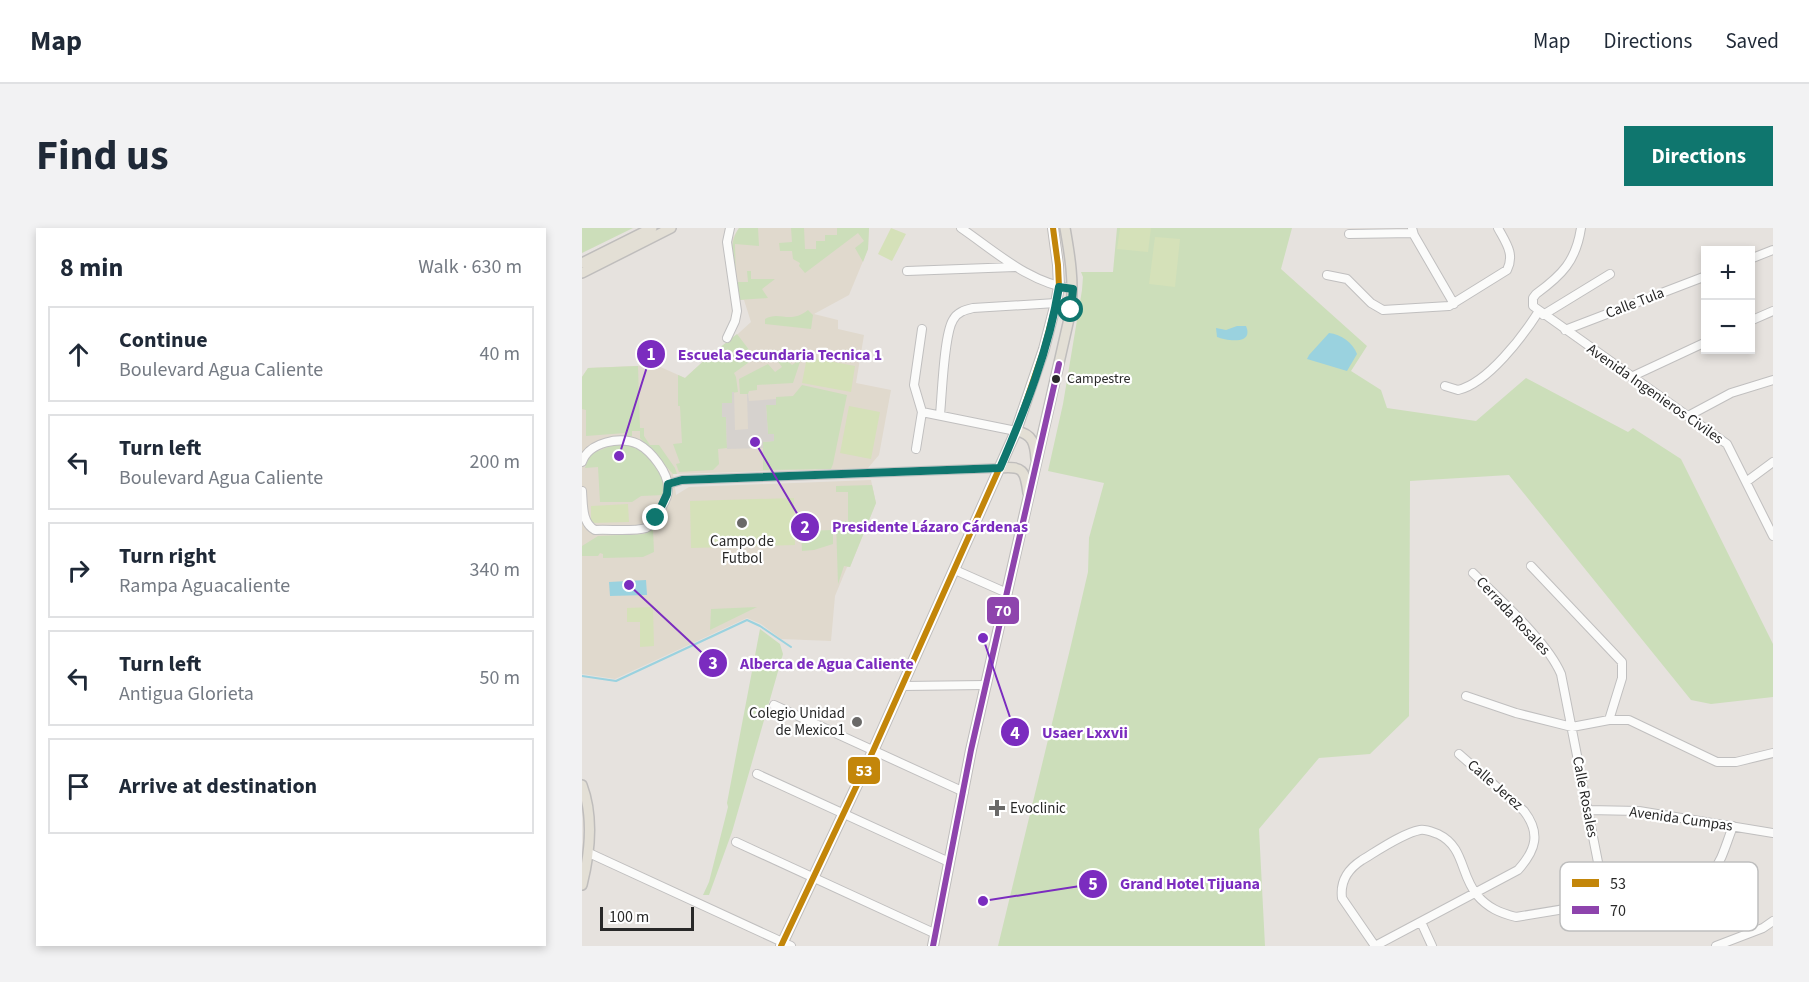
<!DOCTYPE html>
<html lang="en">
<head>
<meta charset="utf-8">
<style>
	:root { --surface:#fff; --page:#f2f2f3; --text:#1f2937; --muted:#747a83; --line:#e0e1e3; --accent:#0f766e }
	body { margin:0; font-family:"Source Sans 3",sans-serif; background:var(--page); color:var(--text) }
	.controls { position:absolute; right:18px; top:18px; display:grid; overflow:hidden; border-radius:0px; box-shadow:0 3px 9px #0003 }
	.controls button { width:54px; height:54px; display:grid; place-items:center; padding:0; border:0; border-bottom:2px solid var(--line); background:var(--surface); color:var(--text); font:30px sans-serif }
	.scale { position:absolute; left:18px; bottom:15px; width:94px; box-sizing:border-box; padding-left:6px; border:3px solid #282828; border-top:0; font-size:16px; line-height:21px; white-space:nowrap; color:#282828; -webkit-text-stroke:4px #fff; paint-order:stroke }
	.stop { position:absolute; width:18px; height:18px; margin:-14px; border:4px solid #0f766e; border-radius:50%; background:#fff }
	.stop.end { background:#0f766e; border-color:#fff; box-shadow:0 2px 6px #0008 }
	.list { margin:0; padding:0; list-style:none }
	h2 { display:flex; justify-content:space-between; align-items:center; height:78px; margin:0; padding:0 24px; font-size:26px }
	h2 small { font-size:20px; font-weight:400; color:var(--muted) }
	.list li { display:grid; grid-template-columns:39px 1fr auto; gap:18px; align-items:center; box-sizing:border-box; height:96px; margin:0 12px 12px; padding:0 12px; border:2px solid var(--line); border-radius:0px }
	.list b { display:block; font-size:22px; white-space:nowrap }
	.list p { margin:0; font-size:20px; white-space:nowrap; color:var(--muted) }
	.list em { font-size:20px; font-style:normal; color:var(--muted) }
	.icon { flex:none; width:33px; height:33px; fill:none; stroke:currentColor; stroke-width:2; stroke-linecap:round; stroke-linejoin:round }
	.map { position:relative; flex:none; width:1191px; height:718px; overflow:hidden; border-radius:0px }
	header { display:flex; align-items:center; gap:36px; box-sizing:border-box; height:84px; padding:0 30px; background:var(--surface); border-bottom:2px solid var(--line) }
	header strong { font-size:28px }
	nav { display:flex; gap:33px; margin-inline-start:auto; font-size:21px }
	.intro { display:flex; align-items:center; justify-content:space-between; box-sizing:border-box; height:144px; padding:0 36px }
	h1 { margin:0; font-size:42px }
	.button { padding:15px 27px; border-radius:0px; background:var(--accent); color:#fff; font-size:21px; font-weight:700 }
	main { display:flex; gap:36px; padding:0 36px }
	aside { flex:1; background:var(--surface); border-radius:0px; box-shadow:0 3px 9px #0003 }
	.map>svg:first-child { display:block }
	.education { fill:#e0d9cd }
	.green { fill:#ccdeba }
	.pitch { fill:#d5e1b9 }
	.plaza { fill:#d6d2ce }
	.water { fill:#9ad2df }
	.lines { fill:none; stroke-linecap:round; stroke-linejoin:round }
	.stream { stroke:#9ad2df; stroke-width:2 }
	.minor-casing { stroke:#c0bfbf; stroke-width:10 }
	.major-casing { stroke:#bfbdbc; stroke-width:12 }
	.minor { stroke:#fbfbfa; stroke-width:8 }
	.major { stroke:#e3dfd5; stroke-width:9 }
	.bus-1-casing { stroke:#fff; stroke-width:10 }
	.bus-2-casing { stroke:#fff; stroke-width:10 }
	.bus-1 { stroke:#c3860a; stroke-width:6 }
	.bus-2 { stroke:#8e44ad; stroke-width:6 }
	.route { stroke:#0f766e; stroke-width:8 }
	.bus-dot { fill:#282828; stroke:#fff; stroke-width:2 }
	.poi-dot { fill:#6a6968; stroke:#fff; stroke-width:2 }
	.labels { text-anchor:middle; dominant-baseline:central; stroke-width:4.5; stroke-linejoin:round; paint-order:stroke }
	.bus-label { font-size:14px; fill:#282828; stroke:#fff; text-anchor:start }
	.street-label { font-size:15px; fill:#282828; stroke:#fff }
	.poi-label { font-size:15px; fill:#282828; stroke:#fff }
	.key { fill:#fff; stroke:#bebebe; stroke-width:1.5 }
	.key-label { font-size:16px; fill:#282828 }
	.leader { fill:none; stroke:#7b2cbf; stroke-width:2 }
	.callout-dot { fill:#7b2cbf; stroke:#fff; stroke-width:2 }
	.mark-label { font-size:18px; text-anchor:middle; font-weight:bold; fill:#fff }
	.callout-label { font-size:16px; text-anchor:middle; font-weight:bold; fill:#7b2cbf; stroke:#fff; stroke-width:4.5; stroke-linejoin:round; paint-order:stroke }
	.line-badge { stroke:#fff; stroke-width:2 }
	.badge-label { font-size:16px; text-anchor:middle; font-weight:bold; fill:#fff }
</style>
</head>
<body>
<header>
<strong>Map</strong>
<nav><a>Map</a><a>Directions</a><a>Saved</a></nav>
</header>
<div class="intro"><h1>Find us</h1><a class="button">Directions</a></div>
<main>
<aside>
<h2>8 min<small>Walk · 630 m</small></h2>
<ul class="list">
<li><svg class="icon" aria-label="ahead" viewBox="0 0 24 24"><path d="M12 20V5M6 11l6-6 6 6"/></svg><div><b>Continue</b><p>Boulevard Agua Caliente</p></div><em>40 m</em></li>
<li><svg class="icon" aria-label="left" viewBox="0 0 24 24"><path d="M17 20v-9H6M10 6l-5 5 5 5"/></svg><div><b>Turn left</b><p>Boulevard Agua Caliente</p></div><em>200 m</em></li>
<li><svg class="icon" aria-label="right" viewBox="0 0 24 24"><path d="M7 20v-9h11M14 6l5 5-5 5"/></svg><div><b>Turn right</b><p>Rampa Aguacaliente</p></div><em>340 m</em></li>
<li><svg class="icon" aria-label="left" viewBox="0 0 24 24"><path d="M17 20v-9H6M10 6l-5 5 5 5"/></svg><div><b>Turn left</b><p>Antigua Glorieta</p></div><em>50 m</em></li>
<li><svg class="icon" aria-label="arrive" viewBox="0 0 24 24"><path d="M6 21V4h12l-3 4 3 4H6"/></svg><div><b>Arrive at destination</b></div></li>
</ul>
</aside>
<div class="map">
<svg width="1191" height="718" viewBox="0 0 1191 718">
	<rect width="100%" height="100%" fill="#e6e2de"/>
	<path class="education" d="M157 0H287L286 21 267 67 232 86 256 92V101L282 107 274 155 309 162 297 227 286 240 91 246 94 267 107 259 289 252 294 275 268 339H265L253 368 249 413 199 411 179 396 165 390 33 451 0 446V149L6 140 74 137 103 150 127 128 146 115 169 94 162 72H156L154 60 150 11Z"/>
	<path class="green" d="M0 0H51L0 25Z
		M157 0H176L177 18 153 16 154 54H166L165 43H169V51H193L180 61 186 70 156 72C153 49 143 20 157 0Z
		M209 0H222L223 21H234V13H243V7H255V0H287L286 21 281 34 273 20 282 13 276 5 223 45 217 38 218 35 211 31 210 23H198L197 15 210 14Z
		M535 0H710L699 41 785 118 769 143 799 162 805 180 894 193 944 150 1046 204 1051 200 1099 231 1191 416V469L1129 476 1109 472 927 247 828 253 827 488 788 526 737 530 677 601 683 718H416L489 417 506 344 507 310 522 255 466 243 481 176 500 62 501 49 499 44H531Z
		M226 82 231 87 229 101 183 96V91C198 82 207 97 226 82Z
		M155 106 171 127 170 132 152 145 154 149 156 164 150 165V175H140V189H144L145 220 136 221 137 236 131 242 97 244 94 236 98 235 91 216 100 215 98 178H96V147L103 150 127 128Z
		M202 129 210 137 219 131 211 155 175 157V162L167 163 166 166H158L157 151 186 136 193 144 200 139 195 132Z
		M56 138 58 200H62V208L68 217H77L93 240 95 246H91L58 210V203H50V208H44L43 205 4 208V182L0 181V149L6 140Z
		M220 157 265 167 251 236 249 241 181 242V214L192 213 186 206 184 177H194V169L211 168Z
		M31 217H51L60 221 81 248 82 267 59 268 50 274H18L16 239 3 240 8 224 16 223Z
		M290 257 294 275 268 339 262 338 256 356 254 294 266 293V264H254V258Z
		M71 301 72 324 61 329 21 330V326L18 325 16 328H0V331V318L16 308 62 306Z
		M251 302V316L232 322 220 323 219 303Z
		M175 379 128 402 129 381Z
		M178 401 198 416 201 426 150 604 127 667H121L127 654 146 579 145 575Z"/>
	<path class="pitch" d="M309 0 324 6 310 33 296 26Z
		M538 0H569L566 24 535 21Z
		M573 9 598 11 593 59 567 56Z
		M225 129 273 138 269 164 220 155Z
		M267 178 298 184 289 231 258 225Z
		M212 270 213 317 109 320 108 273Z
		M46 276 47 294 9 295V278Z
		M71 379 72 418 58 419V394H45V380Z"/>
	<path class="plaza" d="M150 164H152L153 202 166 201 165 166H166L167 173 194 171V177H184L186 206H192V213L181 214V220L145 221 144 189H140V175H150Z"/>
	<path class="water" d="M655 98H664C672 117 645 113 635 109L634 100 644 102Z
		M747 105C759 106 771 115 775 126L765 143 725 131 727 127Z
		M64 352 65 367 28 368 27 354Z"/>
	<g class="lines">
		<path class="stream" d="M0 448 34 453 165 392 178 398 209 419"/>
		<defs>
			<path id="minor" d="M379 0C414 24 447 55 491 61
				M830 0 832 7 872 76
				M999 0C994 33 980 47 954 66L951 70V78L1145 216 1191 308
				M767 6 831 5
				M1168 31 1191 22
				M325 43 433 39
				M745 47 765 51 789 75 801 82 867 78 925 42C933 26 924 15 916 0
				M961 87 1028 46
				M1168 93 1191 83
				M983 102 1124 48
				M145 110 153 93 155 83 145 14 148 0
				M1049 149 1124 114
				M863 158 876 162C906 155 941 108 957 83
				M340 184 434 203
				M358 187C360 166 362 106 371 92 375 84 383 82 391 80L474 75
				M1106 188 1149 165 1191 152
				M334 221 340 184 332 157 340 101
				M0 234C7 214 38 208 56 216 69 223 87 245 86 261 86 268 82 276 78 282 75 289 71 297 64 300 51 304 27 301 13 302 0 295 1 278 0 263
				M1164 254 1191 234
				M86 256 100 252 418 240
				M949 338 1040 434V450L1027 492
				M373 342 425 365
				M891 345C917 371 965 413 979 446L1024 675
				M321 458 404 457
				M884 468 934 485 990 499 1027 492H1047L1135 534H1154L1191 525
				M192 477 382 564
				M175 546 367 634
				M1006 582 1057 583 1191 605
				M154 614 354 706
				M7 625 209 718
				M839 694 850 718
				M793 718 760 670C758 654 766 641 780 632 795 623 821 605 838 602 844 601 850 604 856 606 883 619 878 647 895 667 906 680 918 685 934 689L1098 662C1138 648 1137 635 1151 598
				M793 718 936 642C954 622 959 605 942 583L877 526
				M1134 718 1181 700 1191 693"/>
			<path id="major" d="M0 35 70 0
				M0 45 89 0
				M434 203C451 206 453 216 454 231
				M418 240C441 238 443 242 446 265
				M0 557C12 589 8 625 0 657
				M199 718 291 523 434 203 462 121 474 75 477 59 476 37 471 0
				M351 718 389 522 489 82C492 53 488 28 483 0"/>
		</defs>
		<use href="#minor" class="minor-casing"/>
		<use href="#major" class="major-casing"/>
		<use href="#minor" class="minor"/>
		<use href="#major" class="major"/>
		<defs>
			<path id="bus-1" d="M199 718 291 523 434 203 462 121 474 75 477 59 476 37 471 0"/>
			<path id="bus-2" d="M351 718 389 522 477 136"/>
		</defs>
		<use href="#bus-1" class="bus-1-casing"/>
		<use href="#bus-2" class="bus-2-casing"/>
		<use href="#bus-1" class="bus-1"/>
		<use href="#bus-2" class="bus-2"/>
	</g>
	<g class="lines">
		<path class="route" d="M74 290 85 266 86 256 100 252 418 240C443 182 467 121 477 59L491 61 489 82"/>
	</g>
	<circle class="bus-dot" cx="474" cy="151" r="5"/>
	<g class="poi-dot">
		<circle cx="160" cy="295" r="6"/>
		<circle cx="275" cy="494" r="6"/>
		<path d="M412 571h6v6h6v6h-6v6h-6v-6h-6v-6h6z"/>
	</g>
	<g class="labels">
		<g class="bus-label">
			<text x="485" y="151">Campestre</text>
		</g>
		<g class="street-label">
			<text transform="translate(1053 75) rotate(-21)">Calle Tula</text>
			<text transform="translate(1073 166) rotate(35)">Avenida Ingenieros Civiles</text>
			<text transform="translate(931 388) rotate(47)">Cerrada Rosales</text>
			<text transform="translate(913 557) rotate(41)">Calle Jerez</text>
			<text transform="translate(1003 569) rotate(79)">Calle Rosales</text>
			<text transform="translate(1099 591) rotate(8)">Avenida Cumpas</text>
		</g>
		<g class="poi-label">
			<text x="160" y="313">Campo de<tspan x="160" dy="17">Futbol</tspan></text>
			<text x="263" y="485" text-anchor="end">Colegio Unidad<tspan x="263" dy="17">de Mexico1</tspan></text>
			<text x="428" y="580" text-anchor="start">Evoclinic</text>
		</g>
	</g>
	<rect x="978" y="634" width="198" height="69" rx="9" class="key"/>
	<rect x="990" y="651" width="27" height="8" fill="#c3860a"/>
	<rect x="990" y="678" width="27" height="8" fill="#8e44ad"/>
	<g class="key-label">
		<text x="1028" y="661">53</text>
		<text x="1028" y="688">70</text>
	</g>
	<path class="leader" d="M37 228L69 126M173 214L223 299M47 357L131 435M401 410L433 504M401 673L511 656"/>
	<g class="callout-dot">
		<circle cx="37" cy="228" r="6"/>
		<circle cx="173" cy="214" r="6"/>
		<circle cx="47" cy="357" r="6"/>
		<circle cx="401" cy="410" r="6"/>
		<circle cx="401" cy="673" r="6"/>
		<circle cx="69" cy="126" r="15"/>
		<circle cx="223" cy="299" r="15"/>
		<circle cx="131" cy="435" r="15"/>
		<circle cx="433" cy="504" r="15"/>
		<circle cx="511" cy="656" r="15"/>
	</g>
	<g class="mark-label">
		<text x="69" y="132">1</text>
		<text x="223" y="305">2</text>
		<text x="131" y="441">3</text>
		<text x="433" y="511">4</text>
		<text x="511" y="662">5</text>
	</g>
	<g class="callout-label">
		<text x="198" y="132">Escuela Secundaria Tecnica 1</text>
		<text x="348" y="304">Presidente Lázaro Cárdenas</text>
		<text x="245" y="441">Alberca de Agua Caliente</text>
		<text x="503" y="510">Usaer Lxxvii</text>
		<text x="608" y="661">Grand Hotel Tijuana</text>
	</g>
	<g class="line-badge">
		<rect x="404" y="368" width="34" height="29" rx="6" fill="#8e44ad"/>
		<rect x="265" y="528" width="34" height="29" rx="6" fill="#c3860a"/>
	</g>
	<g class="badge-label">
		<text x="421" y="388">70</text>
		<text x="282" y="548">53</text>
	</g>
</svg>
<div class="controls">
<button>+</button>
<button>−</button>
</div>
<div class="scale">100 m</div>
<div class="stop" style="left:489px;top:82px"></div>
<div class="stop end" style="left:74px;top:290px"></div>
</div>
</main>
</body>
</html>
